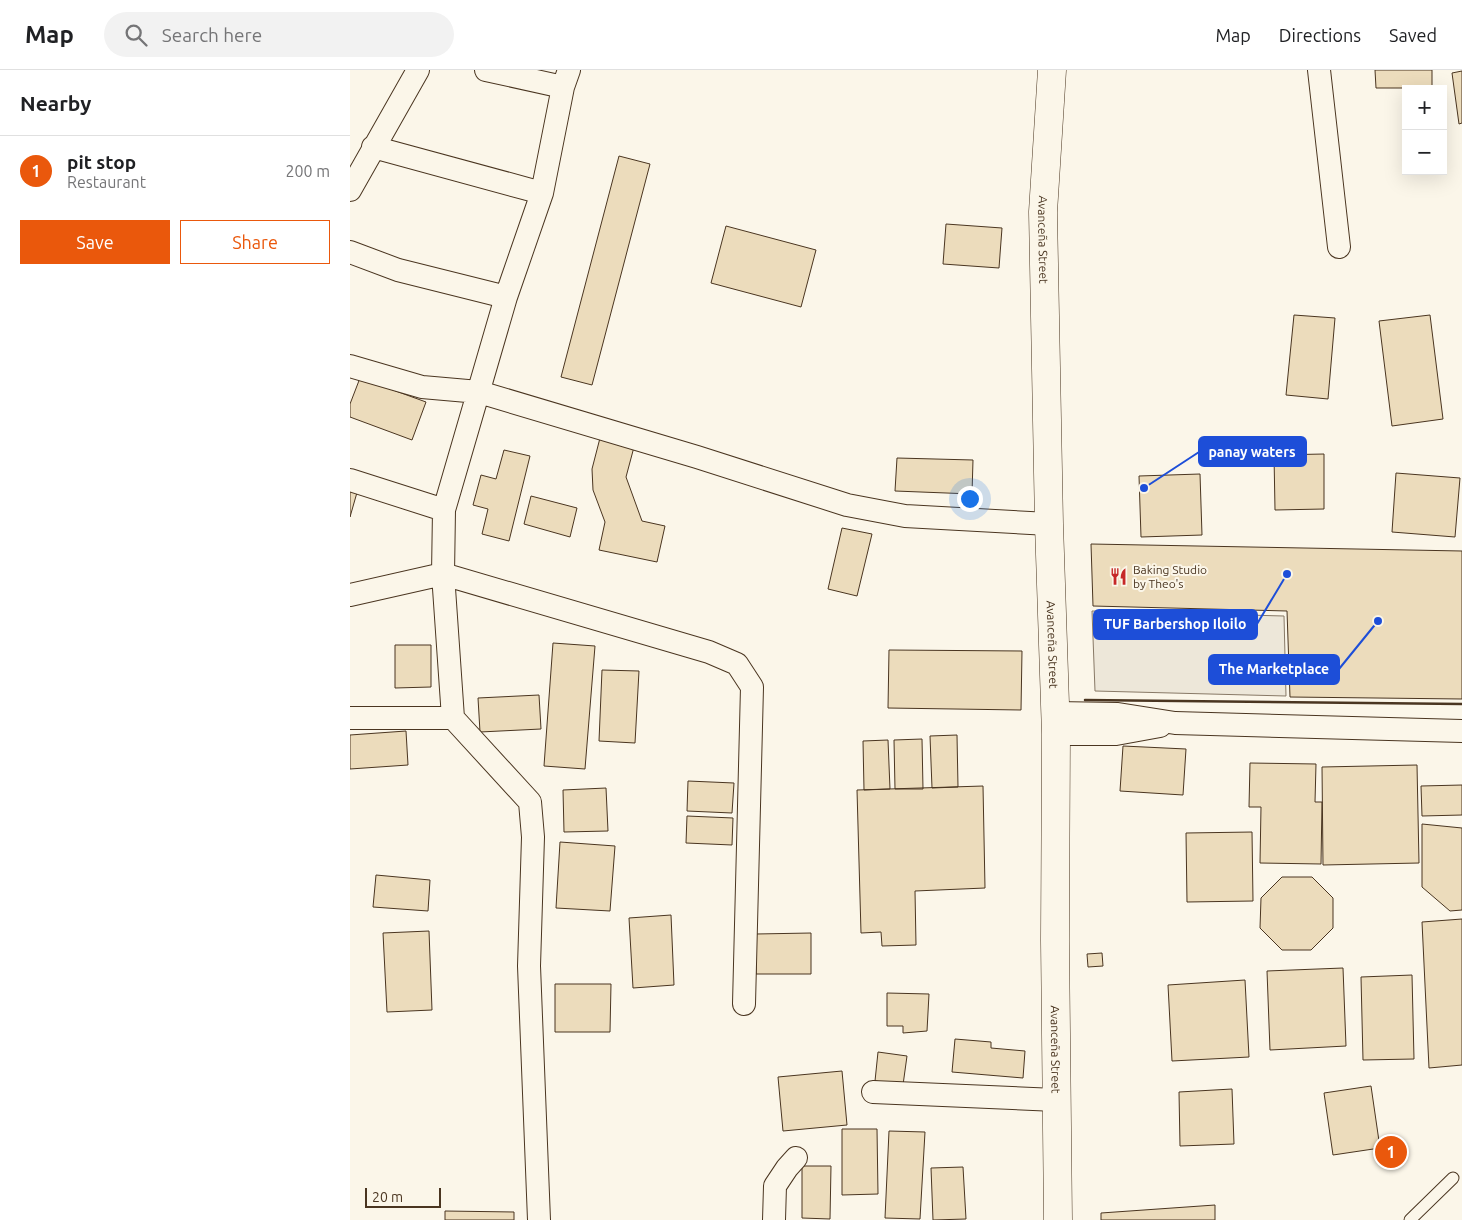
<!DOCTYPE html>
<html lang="en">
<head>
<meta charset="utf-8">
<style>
	:root { --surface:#fff; --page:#f2f2f2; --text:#202124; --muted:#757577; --line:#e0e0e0; --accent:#ea580c }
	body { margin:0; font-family:Ubuntu,sans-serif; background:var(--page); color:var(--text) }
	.controls { position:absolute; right:15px; top:15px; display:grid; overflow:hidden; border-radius:0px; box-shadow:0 5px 20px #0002 }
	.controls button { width:45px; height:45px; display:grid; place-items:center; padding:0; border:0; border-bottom:1px solid var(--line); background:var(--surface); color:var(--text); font:25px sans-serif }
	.scale { position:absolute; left:15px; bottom:12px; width:76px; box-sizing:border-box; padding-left:5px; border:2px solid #4a3520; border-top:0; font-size:14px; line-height:18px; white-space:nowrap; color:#4a3520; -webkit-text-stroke:4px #fbf6e9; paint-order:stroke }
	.you { position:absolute; left:619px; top:428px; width:18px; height:18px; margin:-12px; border:4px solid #fff; border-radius:50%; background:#1a73e8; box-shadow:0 0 0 8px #1a73e833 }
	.badge { display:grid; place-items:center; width:32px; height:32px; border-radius:50%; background:var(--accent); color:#fff; font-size:16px; font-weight:700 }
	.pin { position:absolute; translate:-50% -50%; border:2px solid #fff; box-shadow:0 1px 5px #0006 }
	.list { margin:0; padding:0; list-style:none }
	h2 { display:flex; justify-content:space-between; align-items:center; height:65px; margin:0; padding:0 20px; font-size:21px }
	h2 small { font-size:16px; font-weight:400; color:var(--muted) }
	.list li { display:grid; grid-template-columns:32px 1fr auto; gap:15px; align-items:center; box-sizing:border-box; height:70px; padding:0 20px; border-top:1px solid var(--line) }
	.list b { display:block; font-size:19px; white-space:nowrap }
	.list p { margin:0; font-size:16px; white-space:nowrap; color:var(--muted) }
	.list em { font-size:16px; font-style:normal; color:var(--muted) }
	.actions { display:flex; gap:10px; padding:15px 20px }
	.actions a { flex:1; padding:11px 0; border:1px solid var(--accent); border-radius:0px; text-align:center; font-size:18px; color:var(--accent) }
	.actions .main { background:var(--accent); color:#fff }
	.icon { flex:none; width:28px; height:28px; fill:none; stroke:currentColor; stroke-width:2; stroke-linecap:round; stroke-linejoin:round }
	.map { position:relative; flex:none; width:1112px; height:1150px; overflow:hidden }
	header { display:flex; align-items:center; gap:30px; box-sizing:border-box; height:70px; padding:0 25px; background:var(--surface); border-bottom:1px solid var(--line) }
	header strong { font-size:24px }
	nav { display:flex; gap:28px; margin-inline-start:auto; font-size:18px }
	.search { width:350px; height:45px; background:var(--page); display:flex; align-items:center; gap:12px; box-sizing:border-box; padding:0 18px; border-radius:28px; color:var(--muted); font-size:19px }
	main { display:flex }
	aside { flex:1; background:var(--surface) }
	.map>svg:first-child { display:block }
	.parking { fill:#ede7d9; stroke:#887966 }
	.building { fill:#ecdcbc; stroke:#4a3520 }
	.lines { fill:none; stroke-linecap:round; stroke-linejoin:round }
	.service-casing { stroke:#4a3520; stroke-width:13 }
	.minor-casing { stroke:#4a3520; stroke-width:24 }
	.primary-casing { stroke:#4a3520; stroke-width:29 }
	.service { stroke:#fbf6e9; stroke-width:11 }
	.minor { stroke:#fbf6e9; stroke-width:22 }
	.primary { stroke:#fbf6e9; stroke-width:28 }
	.wall { stroke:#4a3520; stroke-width:2.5 }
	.labels { text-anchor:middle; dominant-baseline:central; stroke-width:4; stroke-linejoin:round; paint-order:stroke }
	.street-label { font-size:12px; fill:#4a3520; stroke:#fbf6e9 }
	.poi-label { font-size:12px; fill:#4a3520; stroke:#fbf6e9; text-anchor:start }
	.leader { fill:none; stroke:#1d4ed8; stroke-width:2 }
	.callout-dot { fill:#1d4ed8; stroke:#fbf6e9; stroke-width:2 }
	.callout { fill:#1d4ed8; stroke:#1d4ed8; stroke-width:2 }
	.callout-label { font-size:14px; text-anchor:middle; font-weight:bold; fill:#fff }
</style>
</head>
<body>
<header>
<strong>Map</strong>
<div class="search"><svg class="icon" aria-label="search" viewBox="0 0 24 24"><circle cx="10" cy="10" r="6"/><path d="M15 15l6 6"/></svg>Search here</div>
<nav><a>Map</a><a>Directions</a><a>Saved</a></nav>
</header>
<main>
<aside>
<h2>Nearby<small></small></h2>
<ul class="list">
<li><span class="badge">1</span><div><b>pit stop</b><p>Restaurant</p></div><em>200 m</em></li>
</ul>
<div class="actions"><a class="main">Save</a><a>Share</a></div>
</aside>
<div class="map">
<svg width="1112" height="1150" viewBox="0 0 1112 1150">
	<rect width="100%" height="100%" fill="#fbf6e9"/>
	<path class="parking" d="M742 541 934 546 936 626 745 621Z"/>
	<path class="building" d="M1025 0H1082V18H1026Z
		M1112 1V53L1109 54 1102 3Z
		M269 86 300 94 242 315 211 307Z
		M596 154 652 158 649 198 593 194Z
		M376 156 466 180 451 237 361 213Z
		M944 245 985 248 978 329 936 325Z
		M1080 245 1093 349 1042 356 1029 251Z
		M10 308 76 332 62 370 0 347V334Z
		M250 368 284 377 276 407 292 451 315 456 307 492 249 480 255 452 243 420 242 399Z
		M154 380 180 386 159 471 132 464 138 439 123 435 131 405 146 409Z
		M974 384V439L925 440 924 385Z
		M547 388 623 390 622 424 545 421Z
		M1046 403 1110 408 1105 467 1042 462Z
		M850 404 852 465 791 467 789 406Z
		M0 417 8 419 0 447Z
		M181 426 227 438 220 467 174 454Z
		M492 458 522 464 507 526 478 519Z
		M741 474 1112 481V629L940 627 937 541 743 536Z
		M203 573 245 576 235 699 194 696Z
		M45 575H81V617L45 618Z
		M539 580 672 581 671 640 538 638Z
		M252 600 289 601 285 673 249 671Z
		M189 625 191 659 130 662 128 628Z
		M56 661 58 695 0 699V665Z
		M607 665 608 717 582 718 580 666Z
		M572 669 573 719H545L544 670Z
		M538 670 540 719 514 720 513 671Z
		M773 676 836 679 833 725 770 721Z
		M900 693 966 694 965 732H972L971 794 910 793 911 737H899Z
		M1067 695 1069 793 973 795 972 697Z
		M338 711 384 713 382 743 337 741Z
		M1112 715V745L1072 746 1071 716Z
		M633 716 635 818 565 821 566 875 532 876 531 862 511 863 507 720Z
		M256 718 258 761 214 762 213 720Z
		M337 746 383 748 382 775 336 773Z
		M1072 754 1112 758V840L1100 841 1072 817Z
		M902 762 903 831 837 832 836 763Z
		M210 772 265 776 260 841 206 838Z
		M26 805 80 810 78 841 23 837Z
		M932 807H962L983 828V858L961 880H932L910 858 911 828Z
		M321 845 324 915 283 918 279 848Z
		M1112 849V995L1079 998 1072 852Z
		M79 861 82 940 37 942 33 863Z
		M461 863V904H406V864Z
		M752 883 753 896 738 897 737 884Z
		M993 898 996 976 920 980 917 901Z
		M1062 905 1064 989 1013 990 1011 907Z
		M895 910 899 987 822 991 818 915Z
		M205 914H261L260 962H205Z
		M537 923 579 924 577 961 553 963V956H537Z
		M605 969 641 972V978L675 981 673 1008 602 1002Z
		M528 982 557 986 553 1015 525 1011Z
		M492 1001 497 1055 433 1061 428 1007Z
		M1021 1016 1030 1078 983 1085 974 1023Z
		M882 1019 884 1074 830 1076 829 1022Z
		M492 1059H527L528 1124 492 1125Z
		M539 1061 575 1062 570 1149 535 1148Z
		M452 1096H481L480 1149 452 1148Z
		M613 1097 616 1149 583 1150 581 1098Z
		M865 1135V1150H751V1143Z
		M95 1141 164 1142V1150H95Z"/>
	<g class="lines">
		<defs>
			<path id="service" d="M1060 1150 1103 1108"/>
			<path id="minor" d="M136 0 213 17
				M969 0 989 177
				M23 77 192 123
				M0 120 68 0
				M0 182 48 200 156 227
				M0 296 72 317 129 322 347 387 497 435 555 446 699 454
				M0 410 94 440
				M0 525 93 504 359 582 387 594 402 617 394 934
				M705 643 768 644 825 653 1112 661
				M0 648H103
				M706 664H766L810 656
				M523 1022 706 1030
				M189 1150 179 896 183 767 180 732 103 648 93 504 94 440 156 227 192 123 213 17 219 0
				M424 1150 425 1116 437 1098 446 1088"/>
			<g id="primary">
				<path id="s1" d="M702 0 693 142 699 454 706 664 705 871 708 1150"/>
			</g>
		</defs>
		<use href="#service" class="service-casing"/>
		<use href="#minor" class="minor-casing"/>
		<use href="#primary" class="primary-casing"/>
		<use href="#service" class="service"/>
		<use href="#minor" class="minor"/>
		<use href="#primary" class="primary"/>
		<path class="wall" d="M735 630 1112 634"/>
	</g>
	<defs>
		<symbol id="restaurant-bare" viewBox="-9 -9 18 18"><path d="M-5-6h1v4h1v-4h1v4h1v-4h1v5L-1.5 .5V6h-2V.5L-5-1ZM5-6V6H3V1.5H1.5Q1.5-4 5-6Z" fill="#c62828" stroke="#fbf6e9" stroke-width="2.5" paint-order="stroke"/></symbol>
	</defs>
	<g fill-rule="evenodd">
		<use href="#restaurant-bare" x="756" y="494" width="25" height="25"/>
	</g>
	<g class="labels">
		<g class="street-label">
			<text stroke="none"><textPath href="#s1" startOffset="170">Avanceña Street</textPath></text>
			<text stroke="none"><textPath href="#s1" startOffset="575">Avanceña Street</textPath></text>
			<text stroke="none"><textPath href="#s1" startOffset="980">Avanceña Street</textPath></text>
		</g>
		<g class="poi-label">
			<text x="783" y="499">Baking Studio<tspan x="783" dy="14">by Theo's</tspan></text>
		</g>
	</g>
	<path class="leader" d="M794 418L849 382M937 504L907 554M1028 551L989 599"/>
	<g class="callout-dot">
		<circle cx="794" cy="418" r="5"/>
		<circle cx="937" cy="504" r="5"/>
		<circle cx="1028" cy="551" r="5"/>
	</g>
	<g class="callout">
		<rect x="849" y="367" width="107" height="29" rx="5"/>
		<rect x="744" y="540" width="163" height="29" rx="5"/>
		<rect x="859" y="585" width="130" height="29" rx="5"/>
	</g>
	<g class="callout-label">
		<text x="902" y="387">panay waters</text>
		<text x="825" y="559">TUF Barbershop Iloilo</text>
		<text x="924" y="604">The Marketplace</text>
	</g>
</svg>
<div class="controls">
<button>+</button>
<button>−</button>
</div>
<div class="scale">20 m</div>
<div class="you"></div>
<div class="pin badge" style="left:1041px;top:1082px">1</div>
</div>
</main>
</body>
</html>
